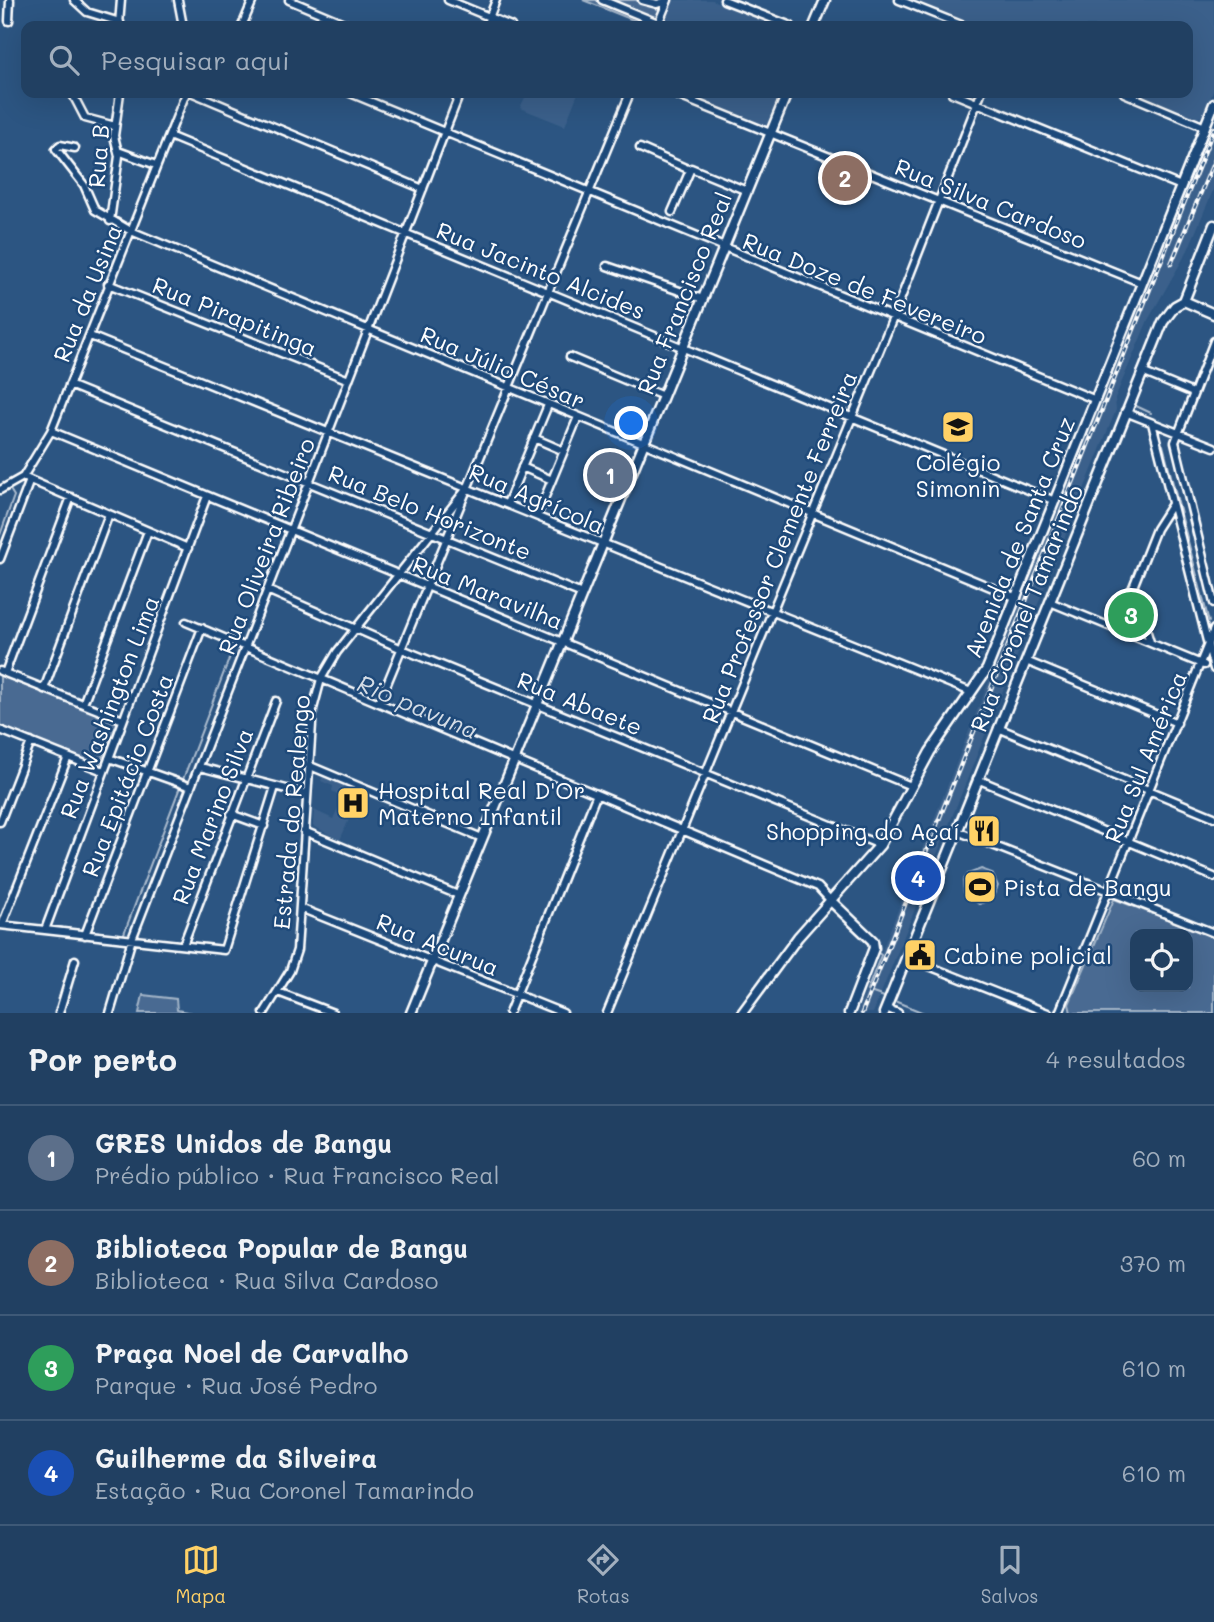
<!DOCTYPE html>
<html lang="pt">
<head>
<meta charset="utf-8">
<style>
	:root { --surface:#214062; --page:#294768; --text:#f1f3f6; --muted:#a2afbe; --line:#3e5977; --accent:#ffd166 }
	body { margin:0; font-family:Mali,sans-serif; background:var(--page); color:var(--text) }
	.controls { position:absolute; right:21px; bottom:21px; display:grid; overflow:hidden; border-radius:14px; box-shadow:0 7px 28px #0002 }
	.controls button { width:63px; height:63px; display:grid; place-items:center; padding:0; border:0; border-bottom:2px solid var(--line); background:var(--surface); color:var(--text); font:35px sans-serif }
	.you { position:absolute; left:632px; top:424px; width:24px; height:24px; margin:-18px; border:5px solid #fff; border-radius:50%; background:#1a73e8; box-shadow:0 0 0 10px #1a73e833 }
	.badge { display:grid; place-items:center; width:46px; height:46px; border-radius:50%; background:var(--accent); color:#fff; font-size:23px; font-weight:700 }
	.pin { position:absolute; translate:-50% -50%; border:4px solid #fff; box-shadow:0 2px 7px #0006 }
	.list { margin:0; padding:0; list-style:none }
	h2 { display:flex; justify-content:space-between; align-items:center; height:91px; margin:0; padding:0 28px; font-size:30px }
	h2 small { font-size:23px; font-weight:400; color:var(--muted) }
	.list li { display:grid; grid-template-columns:46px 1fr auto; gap:21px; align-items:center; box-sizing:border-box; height:105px; padding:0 28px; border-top:2px solid var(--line) }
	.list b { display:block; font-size:26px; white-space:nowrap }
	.list p { margin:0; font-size:23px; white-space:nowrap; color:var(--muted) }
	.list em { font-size:23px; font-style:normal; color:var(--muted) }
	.icon { flex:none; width:38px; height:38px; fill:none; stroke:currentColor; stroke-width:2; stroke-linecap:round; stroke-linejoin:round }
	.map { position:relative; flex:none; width:1214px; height:1013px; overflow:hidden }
	.search { position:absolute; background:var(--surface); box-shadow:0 7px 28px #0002; left:21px; right:21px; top:21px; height:77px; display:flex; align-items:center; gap:18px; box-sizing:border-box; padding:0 24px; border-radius:14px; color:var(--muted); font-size:26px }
	.sheet { height:511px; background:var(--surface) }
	nav { display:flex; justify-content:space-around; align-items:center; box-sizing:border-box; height:98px; border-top:2px solid var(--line); background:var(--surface); font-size:19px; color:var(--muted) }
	nav a { display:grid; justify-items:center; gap:4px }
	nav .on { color:var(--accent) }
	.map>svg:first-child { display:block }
	.built { fill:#3b618b }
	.green { fill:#486b92; stroke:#a4b5c8; stroke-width:2; fill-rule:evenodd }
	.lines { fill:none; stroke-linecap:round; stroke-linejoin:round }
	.stream { stroke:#acbcce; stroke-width:2 }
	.minor-casing { stroke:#fff; stroke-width:11 }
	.major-casing { stroke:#fff; stroke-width:13 }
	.minor { stroke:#1f4a7a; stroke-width:6 }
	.major { stroke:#1f4a7a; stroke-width:8 }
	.rail-casing { stroke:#fff; stroke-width:4.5 }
	.rail { stroke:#1f4a7a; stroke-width:2; stroke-dasharray:5; stroke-linecap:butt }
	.labels { text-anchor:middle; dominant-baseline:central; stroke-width:5; stroke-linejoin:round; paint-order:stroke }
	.street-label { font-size:23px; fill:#fff; stroke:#1f4a7a }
	.poi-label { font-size:23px; fill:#fff; stroke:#1f4a7a; text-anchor:start }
	.water-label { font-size:24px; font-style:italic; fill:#d5dde6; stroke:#1f4a7a }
</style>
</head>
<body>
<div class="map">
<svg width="1214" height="1013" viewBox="0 0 1214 1013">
	<rect width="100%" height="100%" fill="#2c5582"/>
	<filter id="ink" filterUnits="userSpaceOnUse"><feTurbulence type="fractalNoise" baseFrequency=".0143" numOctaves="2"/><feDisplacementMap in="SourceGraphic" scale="14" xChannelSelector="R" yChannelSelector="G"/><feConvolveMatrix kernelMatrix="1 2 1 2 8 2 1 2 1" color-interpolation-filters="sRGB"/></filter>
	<g filter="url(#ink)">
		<path class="built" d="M674 0H712L775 26H663Z
			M906 0H1214V89L1204 115 1196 119 1133 93H1188V26H971Z
			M527 93H578L565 126 520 108Z
			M679 93H783L771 120 764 127Z
			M1214 115V188L1188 250 1148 320 1115 398 1116 410 873 1013H857Z
			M323 776 369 795 358 821 350 817 340 840 313 826 314 810 333 819 343 797 332 791 333 786 321 781Z"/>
		<path class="green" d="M583 0H668L657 26H648Z
			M0 676 118 721 99 766 0 728Z
			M981 869 992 873 998 886 992 899 979 904 964 893 963 881 968 874Z
			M1114 899 1214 937V1013H1071L1069 1004ZM1188 934V987H1135V934Z
			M143 995 176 999 177 1010 192 1013H139Z"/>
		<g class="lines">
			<path class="stream" d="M1134 405 1151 413
				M1163 445 1209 622
				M0 535 14 496 9 488
				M578 789 679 832
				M813 888 825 902
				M829 907 870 946
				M123 936 234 646 317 680
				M877 952 881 955 867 991 887 998
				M892 1000 924 1013"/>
			<defs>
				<path id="minor" d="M74 0 87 12 120 22
					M178 0 183 26
					M289 0 351 26
					M448 0 511 26
					M602 0 658 23
					M642 0 657 4 666 1
					M724 0 791 26
					M899 0 964 26
					M9 21 10 0
					M119 24 121 0
					M658 24 668 0
					M242 26 253 0
					M486 26 496 0
					M72 93 85 118 115 126
					M193 93 423 189
					M350 93 1096 400
					M671 93 1142 283
					M952 93 1181 186
					M1124 93 1205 127
					M169 136 1055 501
					M75 148 60 145 56 149 84 185 95 210 131 231 1017 598
					M640 148 690 170
					M118 151 156 165
					M672 212 691 168 747 191
					M110 221 119 156 114 136 120 93
					M607 266 703 299
					M108 284 349 380
					M90 336 971 692
					M1214 341 1175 442 1214 603
					M570 357 663 396
					M1142 372 1193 393
					M69 385 582 594
					M1125 412 1214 447
					M1152 423 1214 669
					M51 431 911 786
					M534 438 564 451
					M522 467 552 480
					M23 477 188 548
					M0 490 23 477 51 431 186 93
					M507 504 548 405
					M537 516 578 417
					M0 559 30 480
					M1133 587 1150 642
					M267 590 402 649 880 845
					M1050 602 1204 665
					M186 622 818 887 830 900
					M1113 627 1133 587 1156 529 1172 504
					M1026 661 1177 723
					M0 671 123 720
					M5 673 71 497
					M44 689 109 514
					M379 703 630 93
					M83 704 148 531
					M998 728 1214 817
					M0 730 103 771
					M109 758 191 787
					M308 765 482 838
					M200 767 306 794
					M977 779 1214 877
					M231 814 264 826
					M0 822 31 742
					M304 831 458 895
					M957 831 1214 933
					M300 908 563 1013
					M0 925 224 950 275 787
					M2 925 68 757
					M45 930 207 496
					M85 935 202 628
					M183 945 276 701
					M906 957 1048 1013
					M278 992 333 1013
					M886 1008 898 1013
					M59 1013 75 960
					M110 1013 132 939 460 93
					M264 1013 290 971 297 950 313 709 321 679 337 652 464 492
					M509 1013 596 796
					M607 1013 895 313 981 93
					M1059 1013 1214 629"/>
				<path id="major" d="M814 26 825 0
					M1184 301 1214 314
					M830 900 873 941 874 948 849 1013
					M411 1013 787 93
					M742 1013 798 937 880 845 930 752 987 669 1214 104
					M884 1013 1163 322 1175 306 1184 301 1214 225"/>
			</defs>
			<use href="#minor" class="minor-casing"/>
			<use href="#major" class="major-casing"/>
			<use href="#minor" class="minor"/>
			<use href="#major" class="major"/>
			<defs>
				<path id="rail" d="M1171 264 1214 161
					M862 1013 1214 128"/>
			</defs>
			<use href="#rail" class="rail-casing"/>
			<use href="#rail" class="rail"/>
		</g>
	</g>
	<defs>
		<symbol id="school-square" viewBox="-11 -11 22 22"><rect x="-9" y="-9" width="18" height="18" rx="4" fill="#ffd166" stroke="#1f4a7a"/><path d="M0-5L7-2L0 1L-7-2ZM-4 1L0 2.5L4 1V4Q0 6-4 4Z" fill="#111"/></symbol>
		<symbol id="hospital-square" viewBox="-11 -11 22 22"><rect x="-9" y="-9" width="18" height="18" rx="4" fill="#ffd166" stroke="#1f4a7a"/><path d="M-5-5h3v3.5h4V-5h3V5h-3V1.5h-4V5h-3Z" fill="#111"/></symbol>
		<symbol id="restaurant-square" viewBox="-11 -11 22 22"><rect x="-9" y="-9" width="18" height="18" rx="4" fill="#ffd166" stroke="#1f4a7a"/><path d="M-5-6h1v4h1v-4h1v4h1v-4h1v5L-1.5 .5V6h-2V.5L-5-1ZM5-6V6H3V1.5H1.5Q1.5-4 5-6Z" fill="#111"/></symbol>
		<symbol id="stadium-square" viewBox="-11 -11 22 22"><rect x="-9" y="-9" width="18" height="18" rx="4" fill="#ffd166" stroke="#1f4a7a"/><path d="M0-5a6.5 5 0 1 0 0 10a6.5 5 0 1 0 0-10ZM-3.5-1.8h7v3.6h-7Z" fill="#111"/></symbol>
		<symbol id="civic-square" viewBox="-11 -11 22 22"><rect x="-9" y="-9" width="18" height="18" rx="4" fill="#ffd166" stroke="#1f4a7a"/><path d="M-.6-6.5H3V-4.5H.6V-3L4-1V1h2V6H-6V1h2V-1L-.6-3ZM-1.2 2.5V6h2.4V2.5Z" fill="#111"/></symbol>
	</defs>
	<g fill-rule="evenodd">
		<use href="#school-square" x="939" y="408" width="38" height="38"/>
		<use href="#hospital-square" x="334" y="784" width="38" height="38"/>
		<use href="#restaurant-square" x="965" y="812" width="38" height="38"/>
		<use href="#stadium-square" x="961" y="868" width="38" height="38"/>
		<use href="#civic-square" x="901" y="936" width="38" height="38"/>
	</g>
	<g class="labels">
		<g class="street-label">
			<text transform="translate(98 156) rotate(-86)">Rua B</text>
			<text transform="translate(991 203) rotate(22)">Rua Silva Cardoso</text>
			<text transform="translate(541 270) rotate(22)">Rua Jacinto Alcides</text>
			<text transform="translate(865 288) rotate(22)">Rua Doze de Fevereiro</text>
			<text transform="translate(87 293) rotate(-68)">Rua da Usina</text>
			<text transform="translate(684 293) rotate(-68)">Rua Francisco Real</text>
			<text transform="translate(235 316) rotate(22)">Rua Pirapitinga</text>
			<text transform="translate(503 367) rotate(23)">Rua Júlio César</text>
			<text transform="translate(537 498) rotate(23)">Rua Agrícola</text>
			<text transform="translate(430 512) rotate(22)">Rua Belo Horizonte</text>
			<text transform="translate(1019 537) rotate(-68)">Avenida de Santa Cruz</text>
			<text transform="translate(266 546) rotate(-69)">Rua Oliveira Ribeiro</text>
			<text transform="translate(779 547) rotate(-68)">Rua Professor Clemente Ferreira</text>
			<text transform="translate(488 592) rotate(22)">Rua Maravilha</text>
			<text transform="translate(1026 608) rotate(-68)">Rua Coronel Tamarindo</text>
			<text transform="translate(580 703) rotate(22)">Rua Abaete</text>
			<text transform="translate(109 707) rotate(-69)">Rua Washington Lima</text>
			<text transform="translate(1145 757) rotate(-68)">Rua Sul América</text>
			<text transform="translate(127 775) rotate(-69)">Rua Epitácio Costa</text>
			<text transform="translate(291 812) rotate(-85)">Estrada do Realengo</text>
			<text transform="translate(212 816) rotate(-69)">Rua Marino Silva</text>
			<text transform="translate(438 944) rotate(22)">Rua Acurua</text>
		</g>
		<g class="poi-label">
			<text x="958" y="462" text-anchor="middle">Colégio<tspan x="958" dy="26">Simonin</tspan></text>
			<text x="378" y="790">Hospital Real D'Or<tspan x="378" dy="26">Materno Infantil</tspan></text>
			<text x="960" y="831" text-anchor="end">Shopping do Açaí</text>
			<text x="1004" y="887">Pista de Bangu</text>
			<text x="944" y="955">Cabine policial</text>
		</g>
		<g class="water-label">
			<text transform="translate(418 706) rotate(23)">Rio pavuna</text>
		</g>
	</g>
</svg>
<div class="controls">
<button><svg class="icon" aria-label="locate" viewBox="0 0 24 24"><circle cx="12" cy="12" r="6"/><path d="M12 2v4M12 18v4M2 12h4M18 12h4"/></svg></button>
</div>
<div class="you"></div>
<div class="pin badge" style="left:610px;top:475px;background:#5c6f8a">1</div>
<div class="pin badge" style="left:845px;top:178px;background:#8d6e63">2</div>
<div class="pin badge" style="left:1131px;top:615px;background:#2e9e5b">3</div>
<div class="pin badge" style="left:918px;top:878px;background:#1a4fb4">4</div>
<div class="search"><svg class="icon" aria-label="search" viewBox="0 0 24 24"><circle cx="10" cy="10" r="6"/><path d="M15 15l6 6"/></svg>Pesquisar aqui</div>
</div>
<section class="sheet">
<h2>Por perto<small>4 resultados</small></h2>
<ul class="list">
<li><span class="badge" style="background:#5c6f8a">1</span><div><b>GRES Unidos de Bangu</b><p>Prédio público · Rua Francisco Real</p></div><em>60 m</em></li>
<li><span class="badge" style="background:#8d6e63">2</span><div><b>Biblioteca Popular de Bangu</b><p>Biblioteca · Rua Silva Cardoso</p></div><em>370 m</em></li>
<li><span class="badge" style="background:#2e9e5b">3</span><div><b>Praça Noel de Carvalho</b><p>Parque · Rua José Pedro</p></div><em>610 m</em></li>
<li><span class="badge" style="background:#1a4fb4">4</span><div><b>Guilherme da Silveira</b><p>Estação · Rua Coronel Tamarindo</p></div><em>610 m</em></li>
</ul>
</section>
<nav>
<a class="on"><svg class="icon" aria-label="map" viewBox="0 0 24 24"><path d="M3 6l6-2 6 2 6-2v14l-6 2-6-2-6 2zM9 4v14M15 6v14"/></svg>Mapa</a>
<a><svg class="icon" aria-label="directions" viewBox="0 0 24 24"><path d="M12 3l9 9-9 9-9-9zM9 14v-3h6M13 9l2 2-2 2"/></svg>Rotas</a>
<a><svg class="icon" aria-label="saved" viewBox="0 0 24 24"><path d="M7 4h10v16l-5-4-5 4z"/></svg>Salvos</a>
</nav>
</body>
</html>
